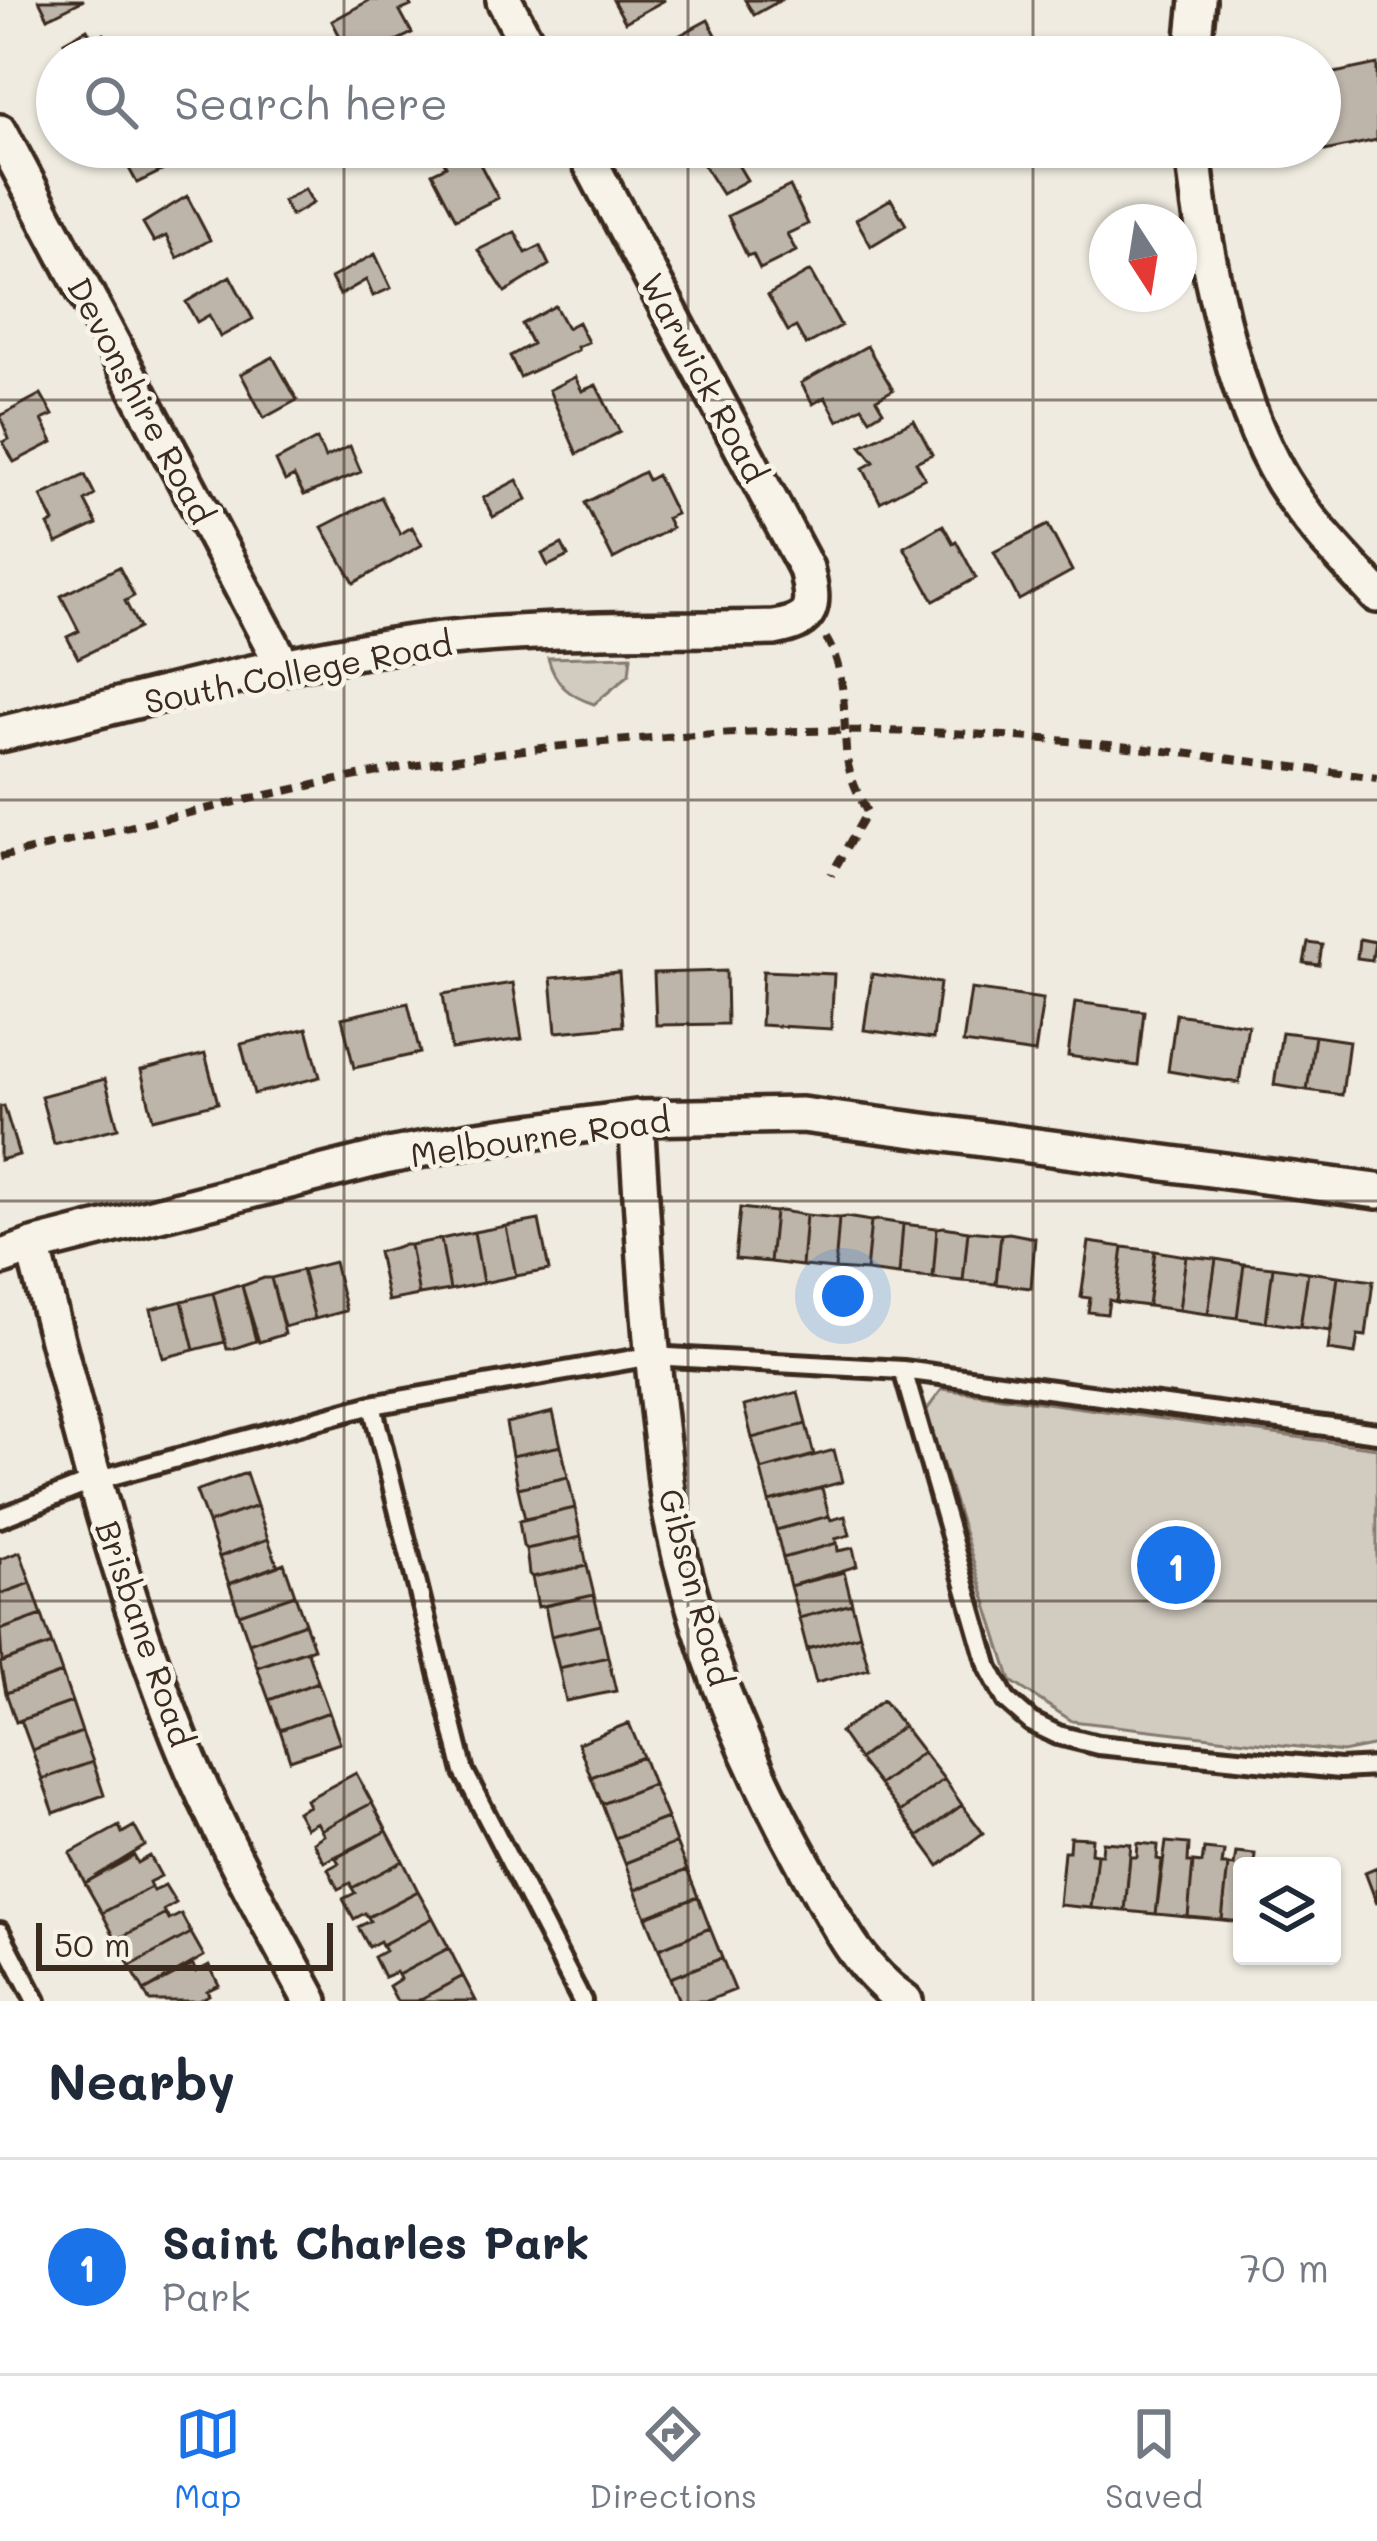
<!DOCTYPE html>
<html lang="en">
<head>
<meta charset="utf-8">
<style>
	:root { --surface:#fff; --page:#f2f2f3; --text:#1f2937; --muted:#747a83; --line:#e0e1e3; --accent:#1a73e8 }
	body { margin:0; font-family:Mali,sans-serif; background:var(--page); color:var(--text) }
	.controls { position:absolute; right:36px; bottom:36px; display:grid; overflow:hidden; border-radius:12px; box-shadow:0 3px 9px #0004 }
	.controls button { width:108px; height:108px; display:grid; place-items:center; padding:0; border:0; border-bottom:3px solid var(--line); background:var(--surface); color:var(--text); font:60px sans-serif }
	.compass { position:absolute; left:1089px; top:204px; width:108px; height:108px; border-radius:50%; background:var(--surface); box-shadow:0 3px 9px #0004; rotate:168deg }
	.scale { position:absolute; left:36px; bottom:30px; width:297px; box-sizing:border-box; padding-left:12px; border:6px solid #3b2a1e; border-top:0; font-size:33px; line-height:42px; white-space:nowrap; color:#3b2a1e; -webkit-text-stroke:9px #f7f3e8; paint-order:stroke }
	.you { position:absolute; left:843px; top:1296px; width:42px; height:42px; margin:-30px; border:9px solid #fff; border-radius:50%; background:#1a73e8; box-shadow:0 0 0 18px #1a73e833 }
	.badge { display:grid; place-items:center; width:78px; height:78px; border-radius:50%; background:var(--accent); color:#fff; font-size:39px; font-weight:700 }
	.pin { position:absolute; translate:-50% -50%; border:6px solid #fff; box-shadow:0 3px 12px #0006 }
	.list { margin:0; padding:0; list-style:none }
	h2 { display:flex; justify-content:space-between; align-items:center; height:156px; margin:0; padding:0 48px; font-size:51px }
	h2 small { font-size:39px; font-weight:400; color:var(--muted) }
	.list li { display:grid; grid-template-columns:78px 1fr auto; gap:36px; align-items:center; box-sizing:border-box; height:216px; padding:0 48px; border-top:3px solid var(--line) }
	.list b { display:block; font-size:45px; white-space:nowrap }
	.list p { margin:0; font-size:39px; white-space:nowrap; color:var(--muted) }
	.list em { font-size:39px; font-style:normal; color:var(--muted) }
	.icon { flex:none; width:66px; height:66px; fill:none; stroke:currentColor; stroke-width:2; stroke-linecap:round; stroke-linejoin:round }
	.map { position:relative; flex:none; width:1377px; height:2001px; overflow:hidden }
	.search { position:absolute; background:var(--surface); box-shadow:0 3px 9px #0004; left:36px; right:36px; top:36px; height:132px; display:flex; align-items:center; gap:30px; box-sizing:border-box; padding:0 42px; border-radius:66px; color:var(--muted); font-size:45px }
	.sheet { height:372px; background:var(--surface) }
	nav { display:flex; justify-content:space-around; align-items:center; box-sizing:border-box; height:168px; border-top:3px solid var(--line); background:var(--surface); font-size:33px; color:var(--muted) }
	nav a { display:grid; justify-items:center; gap:6px }
	nav .on { color:var(--accent) }
	.map>svg:first-child { display:block }
	.green { fill:#d1cbc0; stroke:#867a6f; stroke-width:3 }
	.building { fill:#bdb5aa; stroke:#3b2a1e; stroke-width:3 }
	.lines { fill:none; stroke-linecap:round; stroke-linejoin:round }
	.lane-casing { stroke:#3b2a1e; stroke-width:26 }
	.street-casing { stroke:#3b2a1e; stroke-width:42 }
	.path { stroke:#3b2a1e; stroke-width:8; stroke-dasharray:12 9; stroke-linecap:butt }
	.lane { stroke:#f7f3e8; stroke-width:16 }
	.street { stroke:#f7f3e8; stroke-width:33 }
	.grid { fill:none; stroke:#3b2a1e; stroke-width:3; stroke-opacity:0.55 }
	.labels { text-anchor:middle; dominant-baseline:central; stroke-width:10; stroke-linejoin:round; paint-order:stroke }
	.street-label { font-size:33px; fill:#3b2a1e; stroke:#f7f3e8 }
</style>
</head>
<body>
<div class="map">
<svg width="1377" height="2001" viewBox="0 0 1377 2001">
	<rect width="100%" height="100%" fill="#efebe0"/>
	<filter id="ink" filterUnits="userSpaceOnUse"><feTurbulence type="fractalNoise" baseFrequency=".00833" numOctaves="2"/><feDisplacementMap in="SourceGraphic" scale="24" xChannelSelector="R" yChannelSelector="G"/><feConvolveMatrix kernelMatrix="1 2 1 2 8 2 1 2 1" color-interpolation-filters="sRGB"/></filter>
	<g filter="url(#ink)">
		<path class="green" d="M631 656 629 675 594 704C569 696 555 684 548 658Z
			M942 1389 1377 1448V1745L1342 1752 1072 1721 1011 1681 926 1411Z"/>
		<path class="building" d="M39 0H84L48 18Z
			M370 0H408L411 6 400 11 412 33 372 53 365 40 347 50 332 21Z
			M613 0H665L625 22Z
			M745 0H781L754 15Z
			M708 20 728 57H645L643 55Z
			M87 29 93 40 104 34 116 56 134 46 140 57H72L64 42Z
			M1377 64V140L1325 151 1320 127V76Z
			M107 147H192L196 154 137 183 125 161 115 167 104 149Z
			M444 147 473 151 498 198 456 219 432 173 446 166 438 150Z
			M692 147H750L755 157 738 165 747 180 722 194Z
			M790 186 808 224 787 234 796 251 760 269 753 254 747 256 728 216Z
			M305 189 313 203 291 216 283 201Z
			M187 196 210 240 177 258 166 236 154 242 143 223Z
			M891 199 906 225 871 246 856 219Z
			M515 232 526 253 540 246 549 265 505 292 478 250Z
			M375 254 391 288 373 296 366 280 340 295 331 278Z
			M810 271 841 326 806 345 796 327 788 331 768 295Z
			M230 276 253 319 220 337 209 315 197 322 186 302Z
			M555 306 567 328 578 322 588 342 577 347 578 350 520 377 510 356 532 344 522 324Z
			M867 346 893 390 876 399 883 411 870 419 862 407 838 421 825 397 813 404 801 383Z
			M273 357 297 400 264 418 241 374Z
			M575 377 582 391 596 385 620 432 577 454 549 390Z
			M41 394 53 415 42 420 53 442 14 462 3 442 9 439 0 416Z
			M914 420 932 454 916 462 925 478 880 502 863 468 874 462 861 446Z
			M317 439 325 458 350 446 361 472 304 495 294 476 285 481 276 461Z
			M644 472 648 480 657 475 676 514 667 518 672 528 613 559 585 503Z
			M85 475 95 495 85 501 97 524 57 543 48 525 54 522 41 496Z
			M517 480 527 499 493 517 483 498Z
			M381 497 400 534 412 527 422 545 354 583 322 527Z
			M943 525 953 543 956 541 976 578 934 601 904 547Z
			M1048 525 1072 571 1019 600 994 552Z
			M562 544 568 556 548 566 542 554Z
			M119 567 134 596 125 601 139 628 78 658 67 637 79 631 61 596Z
			M1359 939 1375 942 1372 960 1357 958Z
			M1308 943 1322 945 1319 965 1304 963Z
			M726 971 727 1024 656 1025 654 973Z
			M763 971 834 974 831 1029 761 1025Z
			M619 972 623 1026 556 1032 551 978Z
			M872 974 940 983 933 1039 864 1030Z
			M513 983 522 1039 451 1049 443 994Z
			M971 989 1043 999 1035 1053 963 1043Z
			M1075 1002 1144 1011 1138 1066 1068 1056Z
			M408 1003 420 1053 354 1068 342 1018Z
			M1176 1014 1248 1025 1239 1083 1168 1071Z
			M307 1028 320 1077 254 1094 241 1044Z
			M1282 1032 1315 1036 1307 1090 1274 1085Z
			M1315 1036 1349 1041 1342 1095 1307 1090Z
			M205 1054 218 1103 153 1119 141 1070Z
			M105 1079 118 1128 54 1144 41 1096Z
			M4 1106 19 1155 0 1160V1107Z
			M740 1208 775 1212 770 1262 735 1259Z
			M781 1211 806 1215 802 1266 770 1262 775 1212Z
			M806 1215 839 1218 835 1269 802 1266Z
			M846 1217 871 1221 866 1271 835 1269 839 1218Z
			M539 1220 549 1270 516 1276 506 1226Z
			M878 1220 903 1224 899 1275 866 1271 871 1221Z
			M903 1224 937 1228 933 1278 899 1275Z
			M506 1226 516 1276 483 1283 474 1232Z
			M944 1227 968 1231 963 1281 933 1278 937 1228Z
			M968 1231 1001 1234 996 1284 963 1281Z
			M474 1232 483 1283 450 1290 441 1239Z
			M1009 1233 1035 1238 1031 1288 996 1284 1001 1234Z
			M441 1239 450 1290 419 1295 410 1245Z
			M1089 1242 1123 1247 1116 1302 1109 1300 1107 1314 1088 1312 1090 1298 1081 1297Z
			M404 1245H410L419 1295 388 1301 378 1252Z
			M1123 1247 1155 1251 1148 1306 1116 1302Z
			M1155 1251 1186 1256 1179 1310 1148 1306Z
			M1186 1256 1216 1259 1208 1314 1179 1310Z
			M1216 1259 1244 1264 1237 1318 1208 1314Z
			M334 1262 346 1311 315 1319 302 1270Z
			M1244 1264 1273 1267 1266 1322 1237 1318Z
			M1273 1267 1308 1272 1300 1327 1266 1322Z
			M302 1270 315 1319 284 1327 271 1278Z
			M1308 1272 1338 1276 1331 1331 1300 1327Z
			M1338 1276 1373 1281 1366 1336 1358 1335 1355 1354 1328 1350Z
			M264 1278H271L285 1334 259 1342 242 1286Z
			M237 1285 242 1286 256 1341 232 1349H227L213 1293Z
			M213 1293 225 1342 194 1350 182 1301Z
			M182 1301 194 1350 163 1358 151 1309Z
			M798 1392 806 1424 752 1438 744 1406Z
			M553 1412 561 1446 512 1456 506 1423Z
			M806 1424 814 1455 761 1470 752 1438Z
			M561 1446 568 1477 518 1488 512 1456Z
			M834 1450 842 1482 769 1502 761 1470Z
			M246 1473 257 1506 208 1523 196 1491Z
			M568 1477 575 1508 525 1519 518 1488Z
			M822 1488 829 1516 776 1530 769 1502Z
			M257 1506 268 1539 219 1557 208 1523Z
			M575 1508 581 1537 526 1549 523 1546 519 1521Z
			M829 1516 831 1520 845 1516 850 1535 835 1539 837 1543 783 1558 776 1530Z
			M581 1537 587 1566 532 1577 529 1574 526 1549Z
			M268 1539 278 1566 229 1584 219 1557Z
			M837 1543 838 1551 853 1548 857 1566 790 1586 783 1558Z
			M20 1552 31 1583 0 1594V1559Z
			M284 1563 295 1595 239 1614 229 1584Z
			M587 1566 594 1595 538 1607 532 1577Z
			M844 1572 852 1604 799 1618 790 1586Z
			M31 1583 42 1615 0 1630V1594Z
			M295 1595 305 1623 249 1643 239 1614Z
			M594 1595 601 1625 551 1636 545 1606Z
			M852 1604 860 1635 807 1649 799 1618Z
			M42 1615 52 1644 2 1662 0 1630Z
			M305 1623 314 1648 257 1667 249 1643Z
			M601 1625 608 1657 559 1668 551 1636Z
			M860 1635 869 1669 816 1683 807 1649Z
			M52 1644 62 1673 6 1693 0 1663Z
			M307 1650 318 1682 269 1700 257 1667Z
			M608 1657 616 1691 566 1701 559 1668Z
			M62 1673 72 1702 16 1722 6 1693Z
			M318 1682 329 1712 280 1730 269 1700Z
			M883 1700 903 1726 859 1759 840 1732Z
			M72 1702 82 1732 32 1750 21 1720Z
			M329 1712 340 1743 290 1760 280 1730Z
			M629 1723 643 1757 591 1777 578 1743Z
			M903 1726 923 1752 879 1785 859 1759Z
			M82 1732 93 1762 42 1779 32 1750Z
			M923 1752 944 1779 900 1812 879 1785Z
			M643 1757 653 1784 602 1804 591 1777Z
			M93 1762 104 1795 54 1813 42 1779Z
			M356 1773 372 1803 321 1830 317 1822 306 1828 297 1812 309 1806 306 1800Z
			M944 1779 962 1805 918 1837 900 1812Z
			M653 1784 667 1818 615 1838 602 1804Z
			M372 1803 387 1831 324 1862 313 1842 324 1835 321 1830Z
			M962 1805 983 1833 939 1866 918 1837Z
			M667 1818 676 1843 625 1863 615 1838Z
			M119 1826 122 1833 134 1826 145 1846 85 1883 70 1853Z
			M387 1831 403 1861 352 1888 350 1883 338 1889 328 1869 339 1863 336 1858Z
			M1070 1837 1092 1838 1091 1853 1097 1854 1091 1908 1059 1905 1064 1851H1069Z
			M1103 1842 1131 1844 1125 1911 1091 1908 1097 1854H1102Z
			M1166 1842 1189 1844 1188 1862H1193L1188 1917 1156 1914Z
			M676 1843 687 1870 635 1890 625 1863Z
			M1138 1843 1158 1845 1157 1859 1162 1860 1156 1914 1125 1911 1130 1857H1137Z
			M1204 1849 1224 1851 1222 1865H1228L1222 1920 1188 1917 1193 1862 1202 1863Z
			M1236 1852 1255 1854 1254 1866H1242V1922L1222 1920 1228 1865 1234 1866Z
			M134 1856 138 1863 150 1856 161 1876 149 1882 151 1887 102 1913 85 1883Z
			M403 1861 418 1891 368 1917 365 1913 354 1919 343 1899 355 1893 352 1888Z
			M1377 1867V1904L1365 1872Z
			M687 1870 698 1897 646 1917 635 1890Z
			M165 1885 176 1903 164 1910 166 1914 116 1940 102 1913 151 1887 153 1891Z
			M418 1891 433 1918 382 1945 380 1941 369 1947 358 1927 370 1921 368 1917Z
			M698 1897 710 1928 659 1949 646 1917Z
			M166 1914 169 1920 181 1914 191 1933 130 1966 116 1940Z
			M433 1918 449 1948 398 1975 396 1972 384 1977 374 1957 385 1951 382 1945Z
			M710 1928 722 1958 670 1978 659 1949Z
			M191 1933 204 1956 144 1991 130 1966Z
			M449 1948 463 1976 417 2001H397L389 1986 400 1979 398 1975Z
			M722 1958 735 1990 707 2001H679L670 1978Z
			M193 1965 196 1972 209 1965 219 1985 207 1991 209 1995 198 2001H149L144 1991Z
			M463 1976 476 2001H417Z"/>
		<g class="lines">
			<defs>
				<path id="lane" d="M903 1370 989 1668 1006 1700 1031 1722 1058 1735 1098 1745 1339 1769 1377 1767
					M372 1405 464 1772 582 2001
					M0 1518 93 1481 372 1405 651 1356 903 1370 1377 1433
					M0 1932 36 2001"/>
				<path id="street" d="M504 0 534 57
					M1192 57 1198 0
					M0 132 284 667
					M1193 147C1201 244 1232 399 1283 482 1309 524 1344 559 1377 595
					M0 734C138 702 278 661 418 642 535 626 656 631 774 628 815 621 815 606 806 568L582 147
					M636 1118C643 1224 648 1330 661 1435 665 1465 666 1496 673 1526 698 1643 746 1759 804 1864 833 1915 855 1967 905 2001
					M33 1246C74 1406 113 1566 173 1721 210 1818 262 1910 311 2001
					M0 1258 33 1246 384 1157 469 1140 636 1118 802 1115 1377 1191"/>
			</defs>
			<use href="#lane" class="lane-casing"/>
			<use href="#street" class="street-casing"/>
			<path class="path" d="M826 638C847 672 843 712 846 749 847 772 857 792 867 812L831 875
				M0 857C171 819 342 771 516 751 636 737 758 729 879 731 1046 733 1212 756 1377 778"/>
			<use href="#lane" class="lane"/>
			<use href="#street" class="street"/>
		</g>
	</g>
	<path class="grid" d="M344 0V57M688 0V57M1033 0V57M344 147V2001M688 147V2001M1033 147V2001M0 400H1377M0 800H1377M0 1201H1377M0 1601H1377"/>
	<g class="labels">
		<g class="street-label">
			<text transform="translate(705 377) rotate(62)">Warwick Road</text>
			<text transform="translate(142 400) rotate(62)">Devonshire Road</text>
			<text transform="translate(298 671) rotate(-11)">South College Road</text>
			<text transform="translate(540 1136) rotate(-8)">Melbourne Road</text>
			<text transform="translate(697 1587) rotate(75)">Gibson Road</text>
			<text transform="translate(146 1633) rotate(71)">Brisbane Road</text>
		</g>
	</g>
</svg>
<div class="controls">
<button><svg class="icon" aria-label="layers" viewBox="0 0 24 24"><path d="M12 4l9 5-9 5-9-5zM3 14l9 5 9-5"/></svg></button>
</div>
<svg class="compass" viewBox="-18 -18 36 36"><path d="M0-13l5 13h-10z" fill="#e53935"/><path d="M0 13l5-13h-10z" fill="#747a83"/></svg>
<div class="scale">50 m</div>
<div class="you"></div>
<div class="pin badge" style="left:1176px;top:1565px">1</div>
<div class="search"><svg class="icon" aria-label="search" viewBox="0 0 24 24"><circle cx="10" cy="10" r="6"/><path d="M15 15l6 6"/></svg>Search here</div>
</div>
<section class="sheet">
<h2>Nearby<small></small></h2>
<ul class="list">
<li><span class="badge">1</span><div><b>Saint Charles Park</b><p>Park</p></div><em>70 m</em></li>
</ul>
</section>
<nav>
<a class="on"><svg class="icon" aria-label="map" viewBox="0 0 24 24"><path d="M3 6l6-2 6 2 6-2v14l-6 2-6-2-6 2zM9 4v14M15 6v14"/></svg>Map</a>
<a><svg class="icon" aria-label="directions" viewBox="0 0 24 24"><path d="M12 3l9 9-9 9-9-9zM9 14v-3h6M13 9l2 2-2 2"/></svg>Directions</a>
<a><svg class="icon" aria-label="saved" viewBox="0 0 24 24"><path d="M7 4h10v16l-5-4-5 4z"/></svg>Saved</a>
</nav>
</body>
</html>
